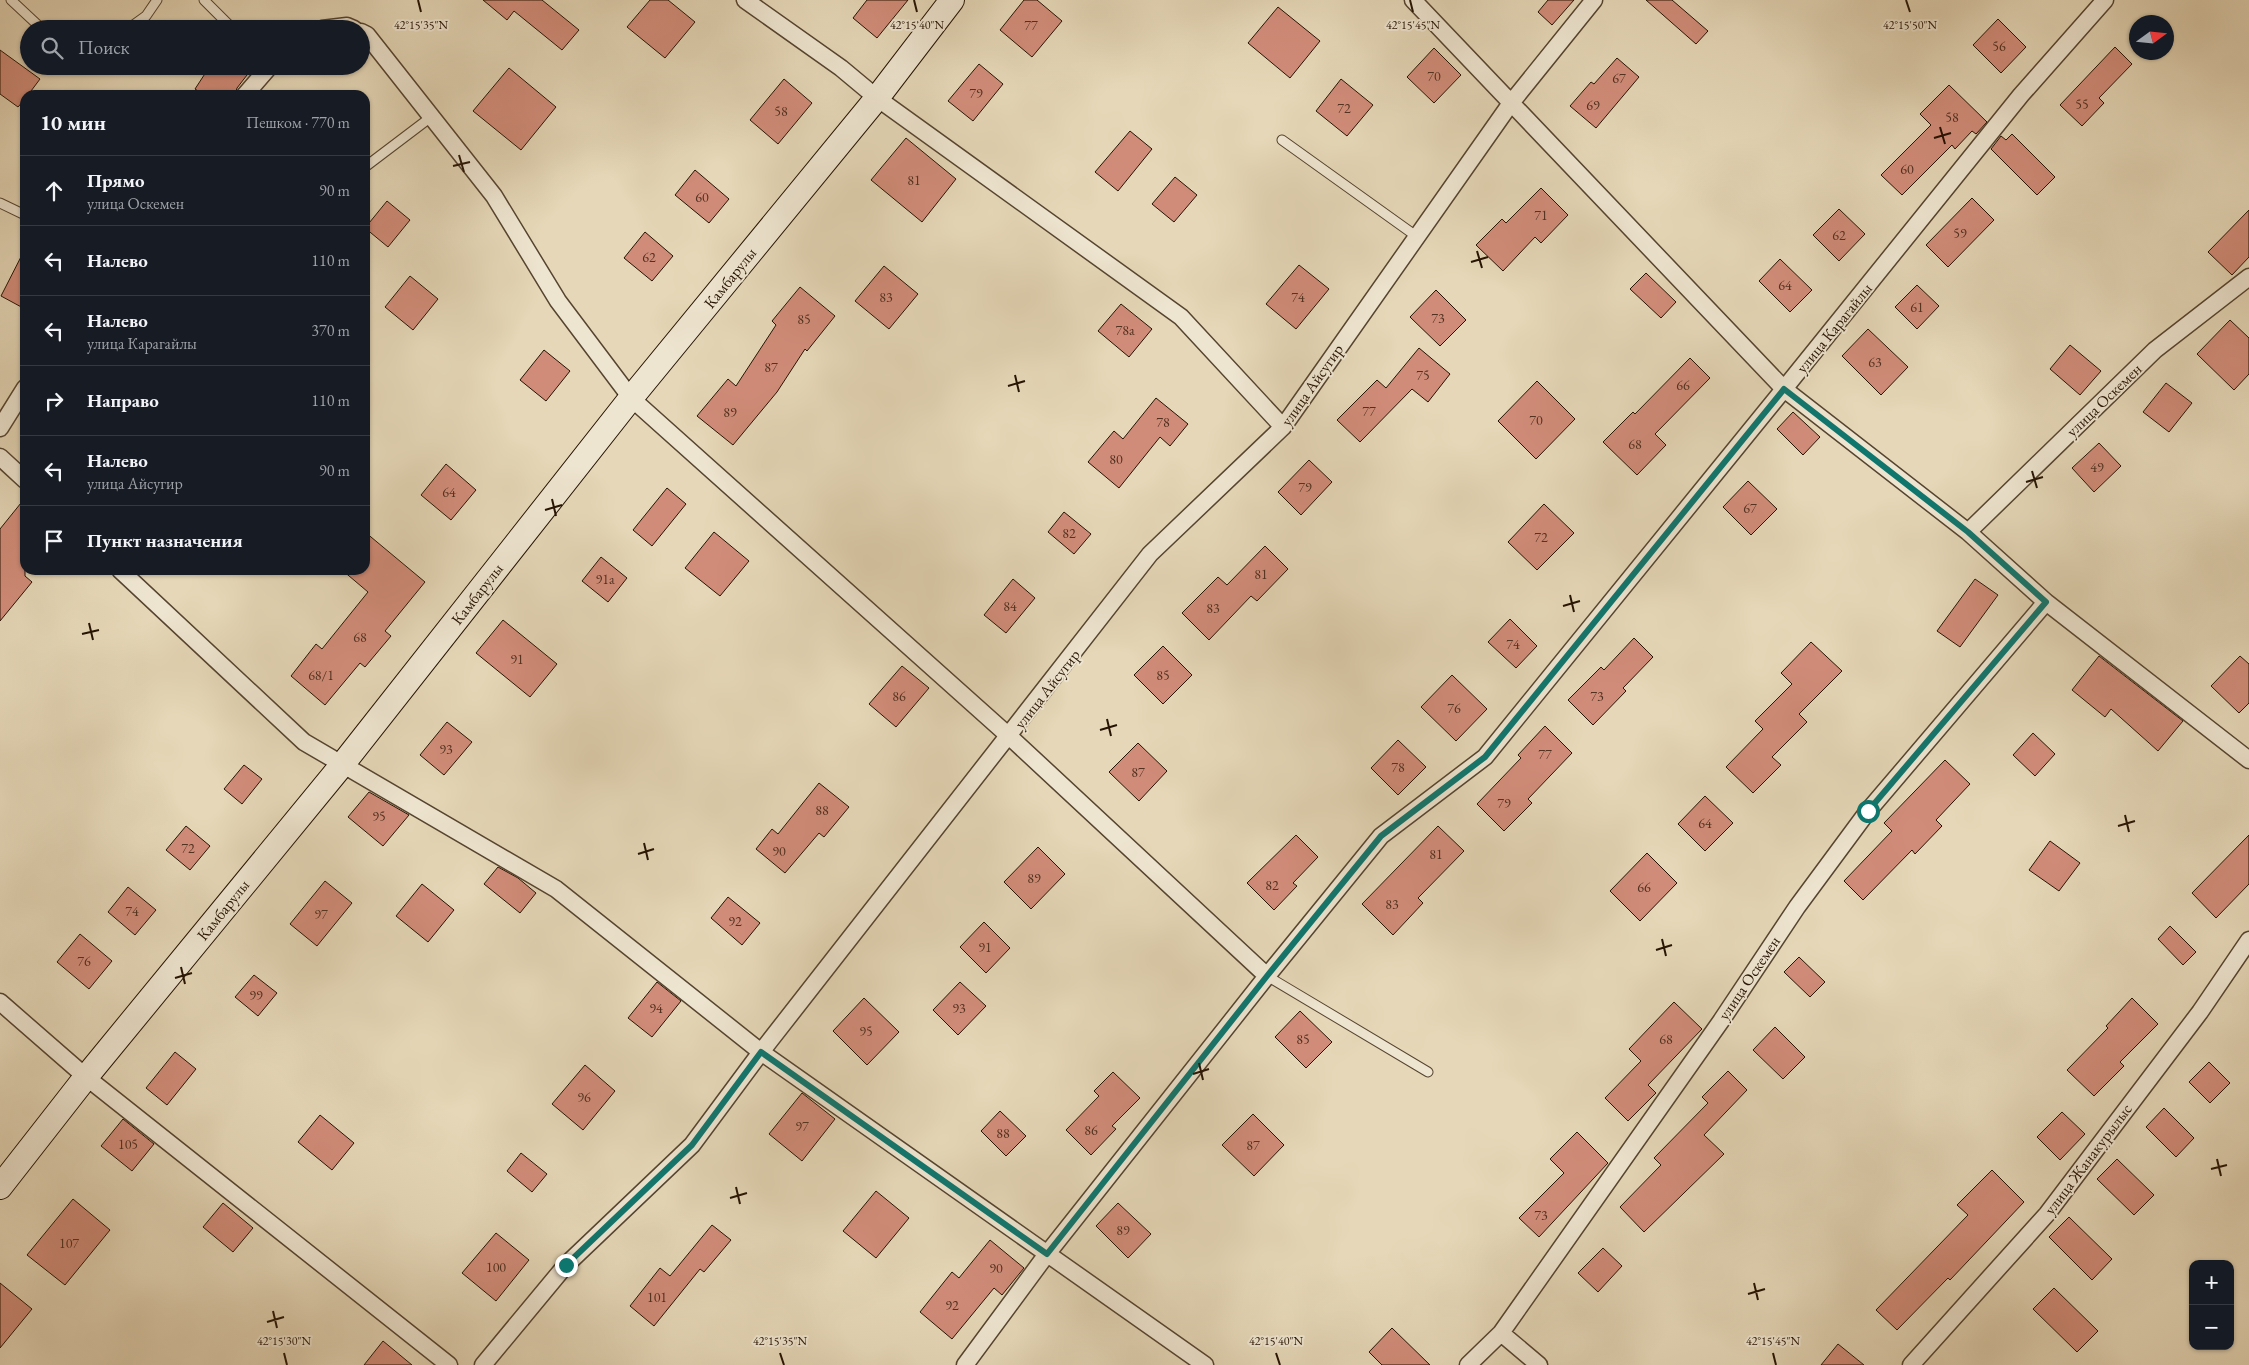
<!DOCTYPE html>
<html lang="ru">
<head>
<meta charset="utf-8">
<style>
	:root { --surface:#171b24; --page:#20242c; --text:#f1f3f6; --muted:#9ea1a6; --line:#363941 }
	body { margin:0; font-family:"EB Garamond",serif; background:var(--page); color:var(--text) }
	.controls { position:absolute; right:15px; bottom:15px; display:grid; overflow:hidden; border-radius:10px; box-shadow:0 1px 4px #0004 }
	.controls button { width:45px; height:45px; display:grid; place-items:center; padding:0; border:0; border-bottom:1px solid var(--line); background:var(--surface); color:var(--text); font:25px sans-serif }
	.compass { position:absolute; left:2129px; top:15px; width:45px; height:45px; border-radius:50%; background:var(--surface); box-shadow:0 1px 4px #0004; rotate:75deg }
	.stop { position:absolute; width:15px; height:15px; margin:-11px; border:4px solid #0f766e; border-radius:50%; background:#fff }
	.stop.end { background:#0f766e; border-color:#fff; box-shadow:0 1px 5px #0008 }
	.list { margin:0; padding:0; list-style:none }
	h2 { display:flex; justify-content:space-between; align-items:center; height:65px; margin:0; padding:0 20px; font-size:21px }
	h2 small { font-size:16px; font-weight:400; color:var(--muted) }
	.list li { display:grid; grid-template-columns:32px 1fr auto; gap:15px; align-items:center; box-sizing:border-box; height:70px; padding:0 20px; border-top:1px solid var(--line) }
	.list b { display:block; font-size:19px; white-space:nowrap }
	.list p { margin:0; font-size:16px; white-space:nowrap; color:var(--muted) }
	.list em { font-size:16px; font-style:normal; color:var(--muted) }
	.icon { flex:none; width:28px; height:28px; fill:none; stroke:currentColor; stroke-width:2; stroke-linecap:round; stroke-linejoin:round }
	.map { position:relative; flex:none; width:2249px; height:1365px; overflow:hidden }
	.search { position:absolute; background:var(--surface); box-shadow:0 1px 4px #0004; left:20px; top:20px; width:350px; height:55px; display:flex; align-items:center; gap:12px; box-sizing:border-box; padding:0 18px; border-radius:28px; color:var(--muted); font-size:19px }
	.panel { position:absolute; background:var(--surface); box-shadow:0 1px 4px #0004; left:20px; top:90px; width:350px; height:485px; border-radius:15px }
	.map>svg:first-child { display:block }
	.building { fill:#d18c79; stroke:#261303 }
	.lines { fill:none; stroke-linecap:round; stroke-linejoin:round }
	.lane-casing { stroke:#564430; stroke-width:11 }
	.street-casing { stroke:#564430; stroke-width:19 }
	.secondary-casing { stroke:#261303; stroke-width:26 }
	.lane { stroke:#eee5d0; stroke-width:9 }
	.street { stroke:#eee5d0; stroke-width:16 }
	.secondary { stroke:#eee5d0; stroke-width:24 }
	.route { stroke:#0f766e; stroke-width:6 }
	.ticks { fill:none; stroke:#261303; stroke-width:2 }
	.labels { text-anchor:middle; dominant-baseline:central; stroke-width:4; stroke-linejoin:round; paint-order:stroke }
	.number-label { font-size:14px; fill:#513120 }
	.street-label { font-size:16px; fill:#261303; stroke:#eee5d0 }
	.ticks-label { font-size:12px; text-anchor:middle; fill:#261303; stroke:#eee5d0; stroke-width:4; stroke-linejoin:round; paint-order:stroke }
</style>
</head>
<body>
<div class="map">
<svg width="2249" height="1365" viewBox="0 0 2249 1365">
	<rect width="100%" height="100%" fill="#e5d7b7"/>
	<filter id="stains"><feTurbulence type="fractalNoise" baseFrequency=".004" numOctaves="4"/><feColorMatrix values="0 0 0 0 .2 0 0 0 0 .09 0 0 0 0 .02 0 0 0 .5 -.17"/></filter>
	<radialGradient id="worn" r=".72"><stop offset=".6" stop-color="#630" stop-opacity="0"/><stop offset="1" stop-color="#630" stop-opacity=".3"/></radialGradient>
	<path class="building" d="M483 0H542L579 30 562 50 514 11 507 20Z
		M650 0H668L695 22 665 58 627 27Z
		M867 0H908L877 38 853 18Z
		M1024 0H1037L1062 21 1032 57 1000 30Z
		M1548 0H1574L1552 25 1538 12Z
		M1646 0H1672L1708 31 1696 44Z
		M1278 7 1320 41 1290 78 1248 43Z
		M1998 19 2026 47 2001 73 1973 45Z
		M2115 47 2132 64 2099 98 2104 103 2082 126 2060 105Z
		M1434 48 1461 75 1434 103 1407 77Z
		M0 50 40 79 28 95H25V99L18 107 0 94Z
		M1617 58 1639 77 1596 128 1570 106 1591 82 1594 84Z
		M979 64 1003 84 973 121 948 101Z
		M210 66H254L237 88 235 95H204L195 89Z
		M509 68 556 107 521 150 473 111Z
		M784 79 812 103 778 144 750 120Z
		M1341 79 1373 105 1347 136 1316 111Z
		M1949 85 1987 122 1976 134 1972 131 1955 149 1952 145 1902 195 1881 175 1931 125 1920 114Z
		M1130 131 1152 149 1118 191 1095 172Z
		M2012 134 2055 177 2037 195 1991 149 2001 136 2006 140Z
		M906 138 956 179 922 222 871 180Z
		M695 170 729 199 709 223 675 195Z
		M1175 177 1197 195 1174 222 1152 204Z
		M1541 188 1568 215 1541 243 1535 237 1503 271 1476 245 1502 219 1506 223Z
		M1972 198 1994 220 1948 267 1926 245Z
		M387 201 410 220 388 247 365 228Z
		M1839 209 1865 234 1839 261 1813 235Z
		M2249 210V257L2232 275 2208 252Z
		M645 232 673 256 652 281 624 258Z
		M25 249V309L1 296Z
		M1780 259 1812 290 1790 312 1759 281Z
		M1299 265 1329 289 1296 329 1266 304Z
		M884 266 918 294 889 329 855 301Z
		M1646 273 1676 302 1661 318 1630 289Z
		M410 276 438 299 413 330 385 307Z
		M1917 285 1939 306 1917 329 1895 307Z
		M800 287 835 316 807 351 805 349 777 392 733 445 697 416 728 379 736 386 776 325 772 321Z
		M1436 290 1466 320 1440 346 1410 317Z
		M1121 304 1152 329 1129 357 1098 331Z
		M2230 320 2249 338V374L2234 390 2197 354Z
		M1868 329 1908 367 1881 395 1842 356Z
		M2070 345 2101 371 2080 395 2050 369Z
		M1419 348 1450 374 1428 402 1412 389 1360 442 1337 420 1377 380 1386 388Z
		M544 350 570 371 546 401 520 380Z
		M1690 358 1710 378 1655 434 1666 445 1637 475 1603 442 1633 412 1635 414Z
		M1537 381 1575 419 1536 459 1498 421Z
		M2166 383 2192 403 2169 432 2143 412Z
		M1156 398 1188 424 1170 446 1160 437 1119 488 1088 462 1114 431 1123 439Z
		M1793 412 1820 437 1803 455 1777 429Z
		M2099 443 2121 466 2094 492 2072 468Z
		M1309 460 1332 482 1301 515 1278 492Z
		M446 464 476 490 451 520 421 495Z
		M1748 481 1777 509 1751 535 1723 507Z
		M667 488 686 504 652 546 633 530Z
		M25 498V576L32 582 0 621V529Z
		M1544 504 1574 533 1537 570 1508 542Z
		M1064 512 1091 534 1074 554 1048 532Z
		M365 532 425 582 385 631 391 636 365 667 360 663 325 705 291 676 316 644 322 649 368 592 342 570H365Z
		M714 532 749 561 720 596 685 568Z
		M1265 546 1288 569 1257 601 1251 596 1209 640 1182 613 1218 577 1227 585Z
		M601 557 627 578 608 602 582 581Z
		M1013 579 1035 598 1006 633 984 615Z
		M1975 579 1998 595 1960 647 1937 631Z
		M1510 619 1537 646 1516 668 1488 642Z
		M503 620 557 664 530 697 476 653Z
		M1634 638 1653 657 1623 688 1626 691 1593 725 1568 700 1601 667 1604 670Z
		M1811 642 1842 671 1799 714 1807 722 1772 757 1781 765 1753 793 1726 767 1763 729 1755 721 1792 684 1781 673Z
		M1163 646 1192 675 1163 704 1134 675Z
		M2099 656 2183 721 2158 751 2111 709 2105 717 2072 690Z
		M2240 656 2249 664V703L2239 713 2211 686Z
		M902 666 929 688 896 727 869 704Z
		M1452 675 1487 709 1456 741 1421 707Z
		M447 722 472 742 444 775 420 755Z
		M1545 726 1572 753 1528 799 1532 803 1504 831 1477 804 1521 758 1518 755Z
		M2033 733 2055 754 2035 776 2013 755Z
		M1398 740 1426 767 1398 795 1371 768Z
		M1138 743 1167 771 1139 801 1109 772Z
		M1945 760 1970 784 1936 820 1942 826 1915 854 1912 850 1863 900 1844 881 1892 831 1884 823Z
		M244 765 262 779 242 804 224 789Z
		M819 783 849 807 824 837 819 833 785 873 756 849 772 829 778 834Z
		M369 792 409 815 383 846 348 817Z
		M1705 796 1733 823 1705 851 1678 824Z
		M186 826 210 846 190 870 166 850Z
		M1438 826 1464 851 1418 898 1423 903 1393 935 1362 904Z
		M1296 835 1318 857 1293 883 1297 886 1274 910 1247 883Z
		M2249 835V884L2216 918 2192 893Z
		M2050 841 2080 863 2059 891 2029 870Z
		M1038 847 1065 874 1031 909 1004 882Z
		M1647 853 1677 883 1640 921 1610 891Z
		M498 867 518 878 536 893 520 913 484 884Z
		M325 881 352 903 317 946 290 924Z
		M422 884 454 910 428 942 396 916Z
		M128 887 156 910 135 935 108 912Z
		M728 897 760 923 742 945 711 918Z
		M984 922 1010 948 986 973 960 947Z
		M2170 926 2196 952 2183 965 2158 939Z
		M80 934 112 961 89 989 57 962Z
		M1799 957 1825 982 1810 997 1784 972Z
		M254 975 277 993 258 1016 235 997Z
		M657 982 681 1001 652 1037 628 1018Z
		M960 982 986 1006 958 1035 933 1010Z
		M864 998 899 1032 867 1065 833 1031Z
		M2132 998 2158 1024 2120 1062 2124 1066 2094 1096 2067 1070 2108 1028 2106 1026Z
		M1674 1002 1702 1029 1648 1085 1656 1093 1628 1121 1605 1098 1641 1061 1629 1049Z
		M1300 1011 1332 1042 1306 1068 1275 1037Z
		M1775 1027 1805 1057 1783 1079 1753 1050Z
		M175 1052 196 1069 167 1105 146 1088Z
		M2209 1062 2230 1083 2210 1103 2189 1082Z
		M585 1065 615 1091 583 1130 552 1104Z
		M1728 1071 1747 1090 1704 1135 1724 1154 1644 1232 1620 1207 1661 1165 1654 1158 1708 1103 1702 1097Z
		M1113 1072 1140 1098 1112 1126 1116 1129 1091 1155 1066 1130 1099 1096 1094 1091Z
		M802 1093 835 1119 802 1161 769 1134Z
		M2164 1108 2194 1138 2176 1157 2146 1127Z
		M1000 1111 1026 1136 1006 1156 981 1131Z
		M2062 1112 2085 1134 2060 1160 2037 1137Z
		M1253 1114 1284 1145 1254 1176 1222 1145Z
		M320 1115 354 1143 332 1170 298 1142Z
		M123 1119 154 1144 132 1171 101 1146Z
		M1577 1132 1608 1163 1539 1237 1519 1218 1564 1173 1550 1159Z
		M521 1153 547 1174 532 1192 507 1171Z
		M2117 1159 2154 1195 2134 1215 2097 1179Z
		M1992 1170 2024 1202 1950 1280 1948 1278 1897 1330 1876 1310 1968 1215 1957 1205Z
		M876 1191 909 1218 876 1258 843 1231Z
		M73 1199 110 1230 65 1285 27 1255Z
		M223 1203 253 1228 233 1252 203 1227Z
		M1118 1203 1151 1234 1128 1258 1096 1226Z
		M2069 1217 2112 1259 2092 1280 2049 1237Z
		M712 1225 731 1240 704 1272 700 1269 654 1326 630 1306 660 1268 670 1276Z
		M496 1233 529 1260 496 1301 462 1273Z
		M990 1240 1024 1268 1002 1295 994 1288 952 1339 920 1312 952 1272 959 1278Z
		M1603 1248 1622 1266 1598 1292 1578 1273Z
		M0 1283 32 1309 0 1348Z
		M2054 1288 2098 1331 2077 1352 2033 1309Z
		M1392 1328 1430 1365H1382L1369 1352Z
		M383 1341 412 1365H364Z
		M1838 1344 1864 1365H1821Z"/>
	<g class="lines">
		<defs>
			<path id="lane" d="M11 0 41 28 46 29
				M204 0 233 29
				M128 29 146 16 157 0
				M1282 140 1416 236
				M365 167 431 117
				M0 203 25 215
				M1267 976 1428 1072"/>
			<path id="street" d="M745 0 841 68 877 98 1181 317 1283 427
				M1413 0 1784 389 1968 532 2046 602 2249 760
				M322 29 347 26 354 29
				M361 32 367 35 494 196 558 301 631 398 1010 737 1267 976
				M245 95 270 66
				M0 428 25 388
				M0 457 25 480
				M1968 532 2155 350 2249 277
				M120 570 304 742 556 889 761 1052 1205 1365
				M0 1002 86 1077 449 1365
				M1501 1333 1539 1365
				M483 1365 566 1265 692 1145 761 1052 1150 554 1283 427 1511 103 1594 0
				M965 1365 1047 1254 1267 976 1381 836 1485 757 1784 389 2021 95 2105 0
				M1468 1365 1501 1333 1721 1021 1797 907 1868 811 2046 602
				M1911 1365 2047 1214 2200 1012 2249 940"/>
			<path id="secondary" d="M0 1187 86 1077 342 765 631 398 877 98 952 0"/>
		</defs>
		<use href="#lane" class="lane-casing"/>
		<use href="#street" class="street-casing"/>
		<use href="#secondary" class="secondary-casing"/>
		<use href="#lane" class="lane"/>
		<use href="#street" class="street"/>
		<use href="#secondary" class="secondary"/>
	</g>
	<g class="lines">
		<path class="route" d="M566 1265 692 1145 761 1052 1047 1254 1267 976 1381 836 1485 757 1784 389 1968 532 2046 602 1868 811"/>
	</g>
	<path class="ticks" d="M418 0 421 12M914 0 917 12M1410 0 1413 12M1906 0 1910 12M1940 127 1945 144M1934 138 1951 133M459 155 464 172M453 166 470 162M1477 251 1482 268M1471 262 1488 257M1015 375 1019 392M1008 386 1025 381M2032 471 2037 488M2026 482 2043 477M552 499 556 516M545 510 562 505M1570 595 1574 612M1563 606 1580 601M89 623 93 640M82 634 99 630M1107 719 1111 736M1100 730 1117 725M2125 815 2129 832M2118 826 2135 821M644 843 648 860M638 854 654 849M1662 939 1666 956M1656 950 1672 945M181 967 185 984M175 978 192 973M1199 1063 1203 1080M1193 1074 1209 1069M2217 1159 2221 1176M2211 1169 2227 1165M736 1187 740 1204M730 1198 747 1193M1754 1283 1758 1300M1748 1294 1765 1289M273 1311 277 1328M267 1322 284 1317M284 1353 287 1365M780 1353 784 1365M1276 1353 1280 1365M1773 1353 1776 1365"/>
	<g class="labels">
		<g class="number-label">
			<text x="1031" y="25">77</text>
			<text x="1999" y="46">56</text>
			<text x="1434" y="76">70</text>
			<text x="1619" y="78">67</text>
			<text x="976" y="93">79</text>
			<text x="2082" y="104">55</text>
			<text x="1593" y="105">69</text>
			<text x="1344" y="108">72</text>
			<text x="781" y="111">58</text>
			<text x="1952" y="117">58</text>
			<text x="1907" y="169">60</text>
			<text x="914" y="180">81</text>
			<text x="702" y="197">60</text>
			<text x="1541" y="215">71</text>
			<text x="1960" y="233">59</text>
			<text x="1839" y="235">62</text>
			<text x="649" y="257">62</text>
			<text x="1785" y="285">64</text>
			<text x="886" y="297">83</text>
			<text x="1298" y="297">74</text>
			<text x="1917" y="307">61</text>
			<text x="1438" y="318">73</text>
			<text x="804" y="319">85</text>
			<text x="1125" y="330">78а</text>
			<text x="1875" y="362">63</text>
			<text x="771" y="367">87</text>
			<text x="1423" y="375">75</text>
			<text x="1683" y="385">66</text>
			<text x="1369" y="411">77</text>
			<text x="730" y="412">89</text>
			<text x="1536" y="420">70</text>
			<text x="1163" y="422">78</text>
			<text x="1635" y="444">68</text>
			<text x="1116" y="459">80</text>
			<text x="2097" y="467">49</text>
			<text x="1305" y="487">79</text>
			<text x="449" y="492">64</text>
			<text x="1750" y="508">67</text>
			<text x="1069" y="533">82</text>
			<text x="1541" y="537">72</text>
			<text x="1261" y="574">81</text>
			<text x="605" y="579">91а</text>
			<text x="1010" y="606">84</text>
			<text x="1213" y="608">83</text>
			<text x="360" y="637">68</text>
			<text x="1513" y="644">74</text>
			<text x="517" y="659">91</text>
			<text x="321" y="675">68/1</text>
			<text x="1163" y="675">85</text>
			<text x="899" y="696">86</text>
			<text x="1597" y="696">73</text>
			<text x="1454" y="708">76</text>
			<text x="446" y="749">93</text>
			<text x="1545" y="754">77</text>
			<text x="1398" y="767">78</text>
			<text x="1138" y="772">87</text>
			<text x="1504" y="803">79</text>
			<text x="822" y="810">88</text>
			<text x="379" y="816">95</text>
			<text x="1705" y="823">64</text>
			<text x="188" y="848">72</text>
			<text x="779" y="851">90</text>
			<text x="1436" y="854">81</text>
			<text x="1034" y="878">89</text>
			<text x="1272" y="885">82</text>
			<text x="1644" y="887">66</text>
			<text x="1392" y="904">83</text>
			<text x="132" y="911">74</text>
			<text x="321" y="914">97</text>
			<text x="735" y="921">92</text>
			<text x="985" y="947">91</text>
			<text x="84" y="961">76</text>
			<text x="256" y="995">99</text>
			<text x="656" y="1008">94</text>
			<text x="959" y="1008">93</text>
			<text x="866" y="1031">95</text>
			<text x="1303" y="1039">85</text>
			<text x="1666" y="1039">68</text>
			<text x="584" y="1097">96</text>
			<text x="802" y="1126">97</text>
			<text x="1091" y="1130">86</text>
			<text x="1003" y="1133">88</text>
			<text x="128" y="1144">105</text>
			<text x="1253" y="1145">87</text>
			<text x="1541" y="1215">73</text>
			<text x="1123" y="1230">89</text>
			<text x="69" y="1243">107</text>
			<text x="496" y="1267">100</text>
			<text x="996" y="1268">90</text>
			<text x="657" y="1297">101</text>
			<text x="952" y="1305">92</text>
		</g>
		<g class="street-label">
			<text transform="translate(730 278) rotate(-51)">Камбарулы</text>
			<text transform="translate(1834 328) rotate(-51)">улица Карагайлы</text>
			<text transform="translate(1312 385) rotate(-55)">улица Айсугир</text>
			<text transform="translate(2104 400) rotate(-44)">улица Оскемен</text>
			<text transform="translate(477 594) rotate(-52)">Камбарулы</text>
			<text transform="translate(1047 689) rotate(-52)">улица Айсугир</text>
			<text transform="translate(223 910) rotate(-51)">Камбарулы</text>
			<text transform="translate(1749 978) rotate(-56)">улица Оскемен</text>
			<text transform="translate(2088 1159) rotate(-53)">улица Жанакурылыс</text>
		</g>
	</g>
	<g class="ticks-label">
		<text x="421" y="29">42°15'35"N</text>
		<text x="917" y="29">42°15'40"N</text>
		<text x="1413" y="29">42°15'45"N</text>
		<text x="1910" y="29">42°15'50"N</text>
		<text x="284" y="1345">42°15'30"N</text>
		<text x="780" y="1345">42°15'35"N</text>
		<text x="1276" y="1345">42°15'40"N</text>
		<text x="1773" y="1345">42°15'45"N</text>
	</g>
	<rect width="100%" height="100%" filter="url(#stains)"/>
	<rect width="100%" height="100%" fill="url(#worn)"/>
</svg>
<div class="controls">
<button>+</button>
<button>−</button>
</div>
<svg class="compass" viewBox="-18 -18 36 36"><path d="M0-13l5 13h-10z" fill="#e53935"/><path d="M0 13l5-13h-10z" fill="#9ea1a6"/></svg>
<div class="stop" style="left:1868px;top:811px"></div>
<div class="stop end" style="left:566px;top:1265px"></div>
<div class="search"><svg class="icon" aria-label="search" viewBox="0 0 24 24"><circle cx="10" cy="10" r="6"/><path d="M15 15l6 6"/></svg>Поиск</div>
<section class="panel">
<h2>10 мин<small>Пешком · 770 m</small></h2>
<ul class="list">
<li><svg class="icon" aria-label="ahead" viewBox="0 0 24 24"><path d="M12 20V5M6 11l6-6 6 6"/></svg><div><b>Прямо</b><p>улица Оскемен</p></div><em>90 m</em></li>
<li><svg class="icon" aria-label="left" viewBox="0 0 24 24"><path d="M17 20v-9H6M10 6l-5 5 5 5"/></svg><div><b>Налево</b></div><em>110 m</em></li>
<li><svg class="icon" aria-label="left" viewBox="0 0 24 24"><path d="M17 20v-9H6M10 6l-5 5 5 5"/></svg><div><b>Налево</b><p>улица Карагайлы</p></div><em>370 m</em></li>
<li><svg class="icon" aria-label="right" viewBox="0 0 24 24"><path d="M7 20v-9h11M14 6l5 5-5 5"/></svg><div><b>Направо</b></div><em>110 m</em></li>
<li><svg class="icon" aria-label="left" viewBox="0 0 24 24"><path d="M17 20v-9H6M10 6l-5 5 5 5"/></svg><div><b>Налево</b><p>улица Айсугир</p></div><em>90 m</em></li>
<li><svg class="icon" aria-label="arrive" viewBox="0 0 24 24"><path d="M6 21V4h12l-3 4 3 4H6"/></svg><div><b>Пункт назначения</b></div></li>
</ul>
</section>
</div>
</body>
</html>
